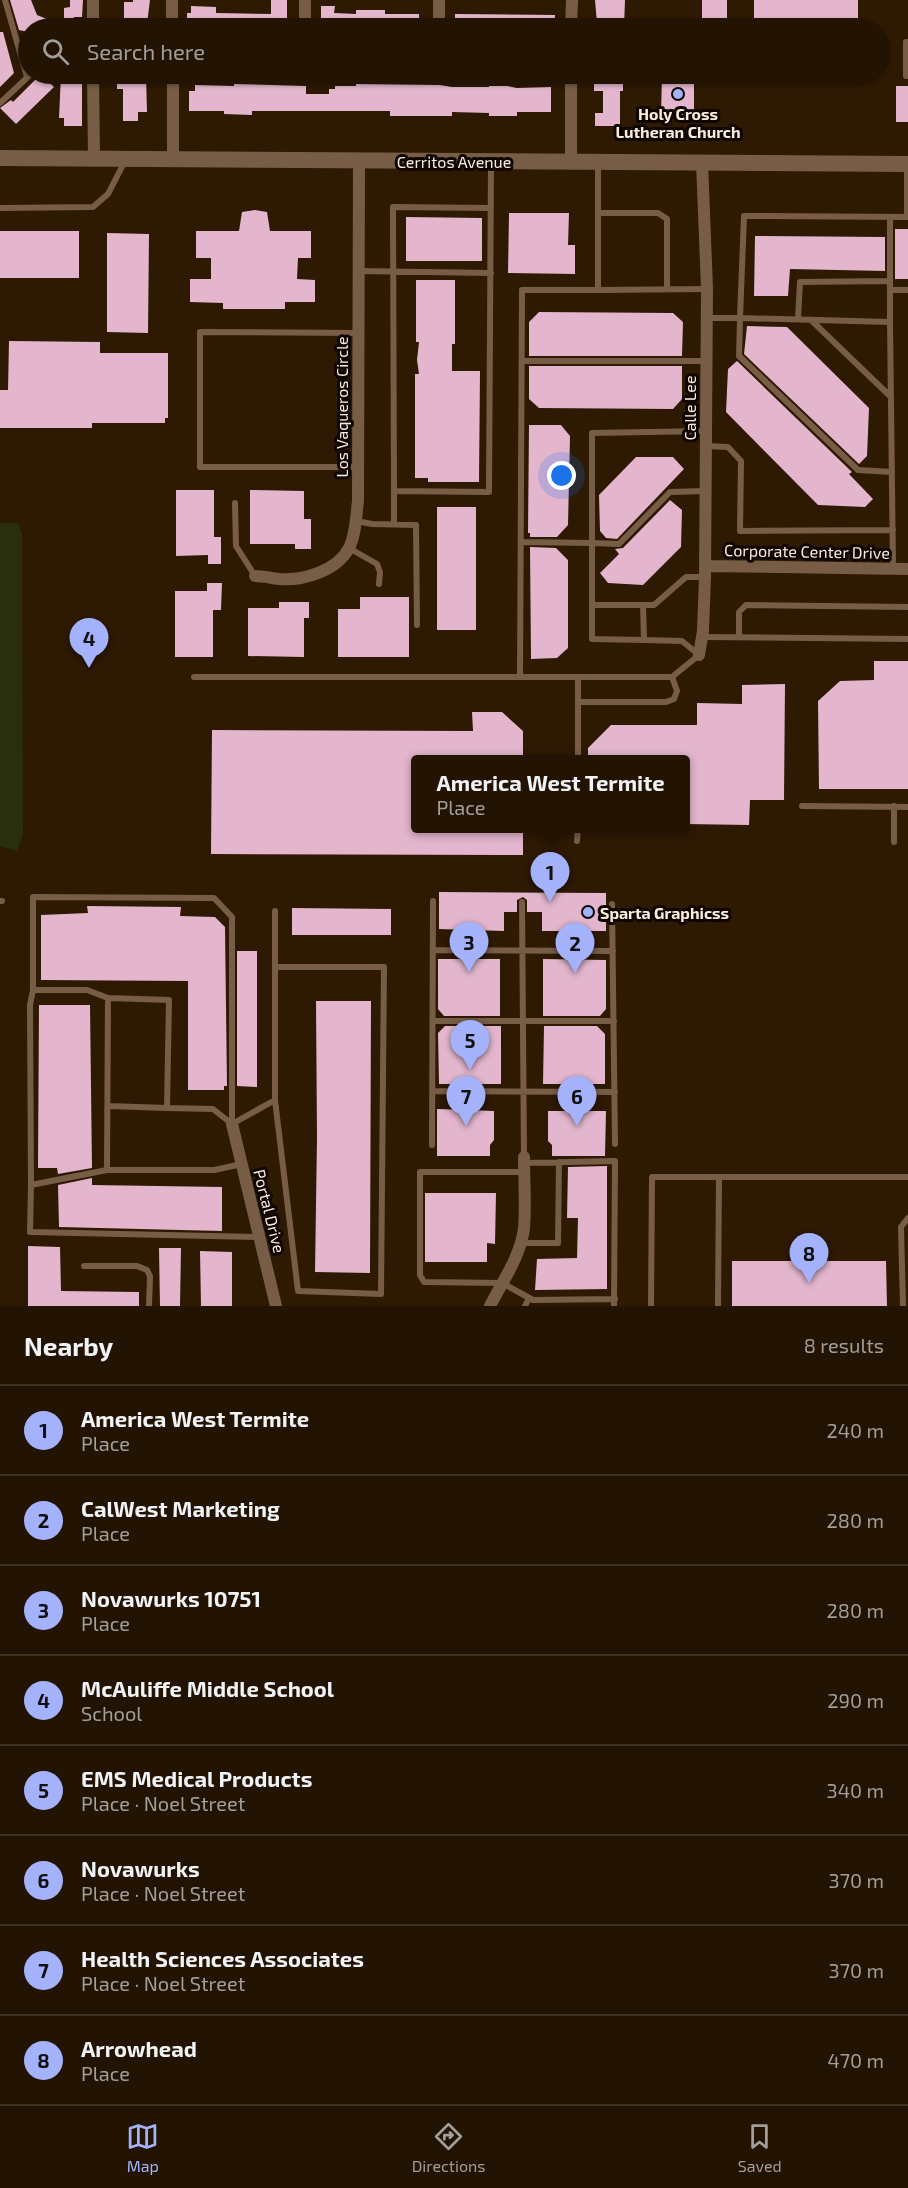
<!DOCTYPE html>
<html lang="en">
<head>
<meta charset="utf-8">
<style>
	:root { --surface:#221302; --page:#2a1c0c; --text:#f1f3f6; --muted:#a29e99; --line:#3f3224; --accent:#a4b2fc }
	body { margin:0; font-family:"Exo 2",sans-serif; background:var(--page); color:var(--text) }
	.you { position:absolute; left:562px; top:476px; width:21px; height:21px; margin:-15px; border:4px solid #fff; border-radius:50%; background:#1a73e8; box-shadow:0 0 0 9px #1a73e833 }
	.badge { display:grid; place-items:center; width:39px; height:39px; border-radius:50%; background:var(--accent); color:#111; font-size:20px; font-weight:700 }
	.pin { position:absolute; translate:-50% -50px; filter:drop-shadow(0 2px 3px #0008) }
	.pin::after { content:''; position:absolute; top:32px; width:21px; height:18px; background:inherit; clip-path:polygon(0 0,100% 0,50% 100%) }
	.popup { position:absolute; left:411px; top:755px; width:279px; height:78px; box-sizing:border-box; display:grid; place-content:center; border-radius:6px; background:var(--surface); filter:drop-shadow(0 2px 4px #0005); font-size:20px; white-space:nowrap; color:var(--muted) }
	.popup b { font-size:22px; color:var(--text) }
	.popup::after { content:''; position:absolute; left:50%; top:100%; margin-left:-12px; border:12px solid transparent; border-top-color:var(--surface) }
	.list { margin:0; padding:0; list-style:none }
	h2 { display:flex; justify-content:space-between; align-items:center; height:78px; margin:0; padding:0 24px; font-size:26px }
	h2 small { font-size:20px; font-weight:400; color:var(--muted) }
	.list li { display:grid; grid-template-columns:39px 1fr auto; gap:18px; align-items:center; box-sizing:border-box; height:90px; padding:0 24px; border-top:2px solid var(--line) }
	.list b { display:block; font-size:22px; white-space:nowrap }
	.list p { margin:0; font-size:20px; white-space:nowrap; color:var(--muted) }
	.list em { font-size:20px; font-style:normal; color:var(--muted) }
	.icon { flex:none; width:33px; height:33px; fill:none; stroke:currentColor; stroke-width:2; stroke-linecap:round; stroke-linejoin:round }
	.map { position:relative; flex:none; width:908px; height:1306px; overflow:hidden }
	.search { position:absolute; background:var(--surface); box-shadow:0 2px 4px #0004; left:18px; right:18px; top:18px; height:66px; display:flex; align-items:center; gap:15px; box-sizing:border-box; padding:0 21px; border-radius:33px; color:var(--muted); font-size:22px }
	.sheet { height:798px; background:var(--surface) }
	nav { display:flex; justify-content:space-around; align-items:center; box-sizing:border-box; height:84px; border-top:2px solid var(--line); background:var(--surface); font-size:16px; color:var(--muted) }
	nav a { display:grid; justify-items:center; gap:3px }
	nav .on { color:var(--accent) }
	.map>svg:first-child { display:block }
	.green { fill:#292e0d }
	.building { fill:#e3b6cd }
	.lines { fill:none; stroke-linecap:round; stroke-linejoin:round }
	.lane { stroke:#775d46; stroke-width:6 }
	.street { stroke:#775d46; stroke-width:12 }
	.secondary { stroke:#775d46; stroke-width:16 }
	.poi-dot { fill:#a4b2fc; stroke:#0f0601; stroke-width:2 }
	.labels { text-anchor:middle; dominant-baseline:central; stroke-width:6; stroke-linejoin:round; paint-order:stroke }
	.poi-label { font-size:16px; font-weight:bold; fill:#fbecde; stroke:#0f0601 }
	.street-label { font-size:16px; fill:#fbecde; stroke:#0f0601 }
</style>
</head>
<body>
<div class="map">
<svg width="908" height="1306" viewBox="0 0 908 1306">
	<rect width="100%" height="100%" fill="#2e1903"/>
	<path class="green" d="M0 523H18L22 533 23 835 17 851 0 846Z"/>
	<path class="building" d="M10 0H31L37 15 64 26V8L70 7V0H83L82 17H74L71 28H28V32L19 30Z
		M133 0H150L147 24H142V28H124V2H133Z
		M271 0H287V28H187V13H191V6L216 7V13L271 14Z
		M595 0H625L624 27H602L597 23Z
		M702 0H727V27H702Z
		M754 0H858V22H856V28H754Z
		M321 6H335L334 13 356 14V10H385V14H419V28H321Z
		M455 14 555 15 554 28H455Z
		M0 32H3L14 73 0 87Z
		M41 74 54 87 16 124 0 108 11 100 13 102Z
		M61 74H82V126H64V118H59Z
		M117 74H146L147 112H138V121H123V89H117Z
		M594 74H623V91H620V126H595V113H603V91H594Z
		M662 74H694V115L661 116Z
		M234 84 306 86V94H329V89H335V86H356V84L440 85 452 87H489V86H507L517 88 551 87V112H517V116H489V113L452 112V116H390V111H252V115L224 114V111H189V91H195V85L234 86Z
		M896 86H908V122H896Z
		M255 210 267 212 270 231H311V258H298L297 279 315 280V302H285V309H223V303L190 302V279H211V258H196V231H239L242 212Z
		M509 213H569L568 245H575V274L508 273Z
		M406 217 482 218V261H406Z
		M895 229H908V279H895Z
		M0 231H79V278H0Z
		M107 233 149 234 148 333 107 332Z
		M755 236 885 237V271L790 269 788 296H754Z
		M416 280H455V344H452V371H480L479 482H428V478H415V374H419L417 360 419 342H416Z
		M539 312 673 313 683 322 682 356H529V322Z
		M747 326 787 327 869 408 867 456 859 464 744 354Z
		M9 341 100 342V353H168V418H165V423H92V428H0V390H8Z
		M737 361 852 472 849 474 873 499 865 507 818 505 726 412 728 369Z
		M529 366H682V399L673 409 539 408 529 399Z
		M529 425H561L570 436 568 525 557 537H530V533H528Z
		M636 457H673L684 469 617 539 606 538 600 531 599 495Z
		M176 490H214V537H221V564H208V555L176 556Z
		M250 490 304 491V519H311V549H295V544H250Z
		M670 500 682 510 681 547 643 585 608 583 600 573 619 554 615 549 623 548Z
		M437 507H476V630H437Z
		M530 547 556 548 568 560V648L557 658 531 659Z
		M207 583H222L221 610H213V657H175V591H207Z
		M360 597H409V657H338V609H360Z
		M279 602H309V618H304V657L248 656V608H279Z
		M874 661H908V789H819L818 701 840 681 874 680Z
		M785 684 784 800H750L749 825 685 824V759H588V748L611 725H697V703L742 704V685Z
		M472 712H502L523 731V759H415V828H523V855L211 854 212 730 473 731Z
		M439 892 606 893V931H542V912H527V900L523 897 517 900V912H504V931L439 929Z
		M87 906 181 907 180 916 215 917 225 927 227 1086H224V1090H188V981L41 980V915L88 913Z
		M292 908 391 909V935H292Z
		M237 951H257V1087L237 1086Z
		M438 959H500V1016H444L438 1009Z
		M543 959 606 960V1009L600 1016H543Z
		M316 1001H371L370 1273 315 1272 317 1138Z
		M39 1005H90L92 1168 58 1174 57 1168H38Z
		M445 1026H501V1084H439L438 1033Z
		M544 1026H597L605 1034V1084H543Z
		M437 1109 494 1111V1140L490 1145V1156H437Z
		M548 1111H606L605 1156H552V1145L548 1141Z
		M607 1166V1289L535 1290 537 1259 577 1258 578 1218H567L568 1167Z
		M92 1178V1185L222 1187V1231L59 1227 58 1185Z
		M425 1193H496L495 1244 487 1243V1262H425Z
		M28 1246 60 1247 61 1291 139 1292V1306H28Z
		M159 1248H181L180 1306H160Z
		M200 1251 232 1252V1306H201Z
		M732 1261H886L887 1306H732Z"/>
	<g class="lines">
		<path class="lane" d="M5 0 27 77
			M908 42H906V76H908
			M17 43 28 45
			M0 103 31 74
			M598 164V290L707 289
			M0 208 93 207 108 194 125 161
			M491 208 393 207 394 491 489 492 491 162
			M598 213H658L667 219V289
			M890 217V322
			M358 271 491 273
			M890 290H908
			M707 318H740L739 356 858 470 892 472
			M798 319 800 282 890 281
			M811 320 891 397
			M522 361H706
			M706 446 728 447 741 461 740 531 893 530
			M358 467H200V332L358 333
			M394 491V524
			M705 491 670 492 619 544 592 543V433L706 431
			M235 503 236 546 255 576
			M356 521 372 524 416 525 417 625
			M521 542 592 543V605H654L686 577H705
			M349 548 377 564 380 572 379 584
			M893 568 890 322 740 318 744 216 907 217V164
			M592 605V639L644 640 643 605
			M702 637 908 639
			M739 637V612L746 605 908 607
			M194 677H672L699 655 682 641 644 640
			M520 677 522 290H598
			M578 677V702H666L674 699 677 691 672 677
			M578 760V702
			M802 806 908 807
			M577 841 578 828
			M894 842V806
			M0 901H2
			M522 902 524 1157
			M612 904 615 1144
			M434 950 613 951
			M108 998 87 990H33V897L214 898 232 917V1124
			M434 1021H614
			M433 1091 615 1092
			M275 1100 298 1291 381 1294 384 967H276
			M108 1106 167 1108
			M232 1124 213 1109 167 1108 169 1000 108 998 107 1170H214L242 1164
			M232 1124 275 1100V911
			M432 1145 433 901
			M524 1163 615 1161 614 1306
			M107 1170 31 1185 30 1232 259 1237
			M524 1172H420V1275L424 1282 502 1283 533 1300 615 1299
			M31 1185 30 1005 33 990
			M521 1243H558L559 1162
			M84 1266H137L147 1270 150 1276 149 1306
			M525 1306 529 1298
			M651 1306 652 1177H908
			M718 1306 719 1177
			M903 1306 901 1227 908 1218"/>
		<path class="street" d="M93 0V28
			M172 0V28
			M305 0V28
			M439 0V28
			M571 28 572 0
			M93 74 94 159
			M173 74V159
			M571 74V161
			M705 566 908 569
			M255 576C264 576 270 578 279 579 303 581 337 571 349 548 356 534 356 516 358 501L359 161
			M699 655 703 631 705 577 707 289 702 162
			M232 1124 276 1306
			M490 1306C502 1282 521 1256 524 1228 526 1205 524 1181 524 1157"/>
		<path class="secondary" d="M0 158 908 164"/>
	</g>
	<g class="poi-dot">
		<circle cx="678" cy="94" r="6"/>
		<circle cx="588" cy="912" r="6"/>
	</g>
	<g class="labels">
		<g class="poi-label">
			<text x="678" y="113">Holy Cross<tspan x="678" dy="18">Lutheran Church</tspan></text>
			<text x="600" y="912" text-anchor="start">Sparta Graphicss</text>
		</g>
		<g class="street-label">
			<text x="454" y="161">Cerritos Avenue</text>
			<text transform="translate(341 407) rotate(-90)">Los Vaqueros Circle</text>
			<text transform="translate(689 408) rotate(-90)">Calle Lee</text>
			<text transform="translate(807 551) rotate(1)">Corporate Center Drive</text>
			<text transform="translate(270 1211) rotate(76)">Portal Drive</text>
		</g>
	</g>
</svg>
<div class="you"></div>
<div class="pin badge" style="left:550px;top:902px">1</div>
<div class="popup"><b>America West Termite</b>Place</div>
<div class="pin badge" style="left:575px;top:973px">2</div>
<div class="pin badge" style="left:469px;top:972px">3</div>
<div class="pin badge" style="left:89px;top:668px">4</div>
<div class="pin badge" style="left:470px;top:1070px">5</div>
<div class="pin badge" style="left:577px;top:1126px">6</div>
<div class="pin badge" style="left:466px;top:1126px">7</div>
<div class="pin badge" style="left:809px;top:1283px">8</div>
<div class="search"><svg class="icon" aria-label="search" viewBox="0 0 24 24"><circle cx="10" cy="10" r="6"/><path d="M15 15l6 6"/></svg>Search here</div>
</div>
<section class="sheet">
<h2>Nearby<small>8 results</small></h2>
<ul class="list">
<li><span class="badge">1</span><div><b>America West Termite</b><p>Place</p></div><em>240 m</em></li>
<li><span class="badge">2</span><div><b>CalWest Marketing</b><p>Place</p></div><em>280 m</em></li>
<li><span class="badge">3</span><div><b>Novawurks 10751</b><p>Place</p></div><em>280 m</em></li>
<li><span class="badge">4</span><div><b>McAuliffe Middle School</b><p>School</p></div><em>290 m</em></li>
<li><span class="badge">5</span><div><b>EMS Medical Products</b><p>Place · Noel Street</p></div><em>340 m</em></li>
<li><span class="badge">6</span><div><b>Novawurks</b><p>Place · Noel Street</p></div><em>370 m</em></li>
<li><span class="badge">7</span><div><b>Health Sciences Associates</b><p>Place · Noel Street</p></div><em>370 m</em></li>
<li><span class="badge">8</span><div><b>Arrowhead</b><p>Place</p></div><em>470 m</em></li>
</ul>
</section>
<nav>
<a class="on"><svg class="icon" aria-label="map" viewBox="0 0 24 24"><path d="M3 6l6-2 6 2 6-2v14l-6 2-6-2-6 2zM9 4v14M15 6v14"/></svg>Map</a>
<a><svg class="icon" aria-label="directions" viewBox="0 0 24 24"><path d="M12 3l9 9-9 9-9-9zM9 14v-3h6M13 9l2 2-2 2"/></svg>Directions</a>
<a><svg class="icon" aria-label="saved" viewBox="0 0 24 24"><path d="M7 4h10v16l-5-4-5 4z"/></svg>Saved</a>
</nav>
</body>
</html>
